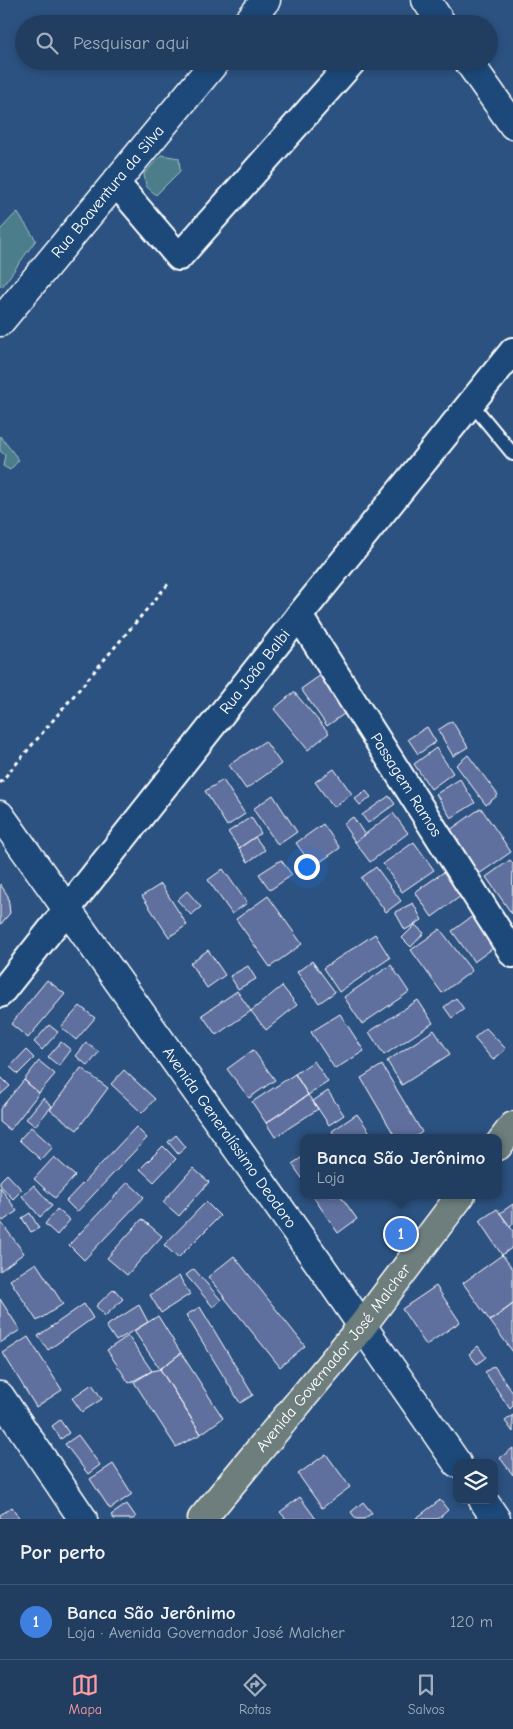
<!DOCTYPE html>
<html lang="pt">
<head>
<meta charset="utf-8">
<style>
	:root { --surface:#213e61; --page:#294567; --text:#f1f3f6; --muted:#a2aebd; --line:#3e5776; --accent:#ff9aa2 }
	body { margin:0; font-family:"Comic Neue",sans-serif; background:var(--page); color:var(--text) }
	.controls { position:absolute; right:15px; bottom:15px; display:grid; overflow:hidden; border-radius:10px; box-shadow:0 2px 8px #0003 }
	.controls button { width:45px; height:45px; display:grid; place-items:center; padding:0; border:0; border-bottom:1px solid var(--line); background:var(--surface); color:var(--text); font:25px sans-serif }
	.you { position:absolute; left:306px; top:866px; width:18px; height:18px; margin:-12px; border:4px solid #fff; border-radius:50%; background:#1a73e8; box-shadow:0 0 0 8px #1a73e833 }
	.badge { display:grid; place-items:center; width:32px; height:32px; border-radius:50%; background:var(--accent); color:#fff; font-size:16px; font-weight:700 }
	.pin { position:absolute; translate:-50% -50%; border:2px solid #fff; box-shadow:0 1px 5px #0006 }
	.popup { position:absolute; left:300px; top:1134px; width:202px; height:65px; box-sizing:border-box; display:grid; place-content:center; border-radius:10px; background:var(--surface); filter:drop-shadow(0 1px 4px #0005); font-size:16px; white-space:nowrap; color:var(--muted) }
	.popup b { font-size:19px; color:var(--text) }
	.popup::after { content:''; position:absolute; left:50%; top:100%; margin-left:-10px; border:10px solid transparent; border-top-color:var(--surface) }
	.list { margin:0; padding:0; list-style:none }
	h2 { display:flex; justify-content:space-between; align-items:center; height:65px; margin:0; padding:0 20px; font-size:21px }
	h2 small { font-size:16px; font-weight:400; color:var(--muted) }
	.list li { display:grid; grid-template-columns:32px 1fr auto; gap:15px; align-items:center; box-sizing:border-box; height:75px; padding:0 20px; border-top:1px solid var(--line) }
	.list b { display:block; font-size:19px; white-space:nowrap }
	.list p { margin:0; font-size:16px; white-space:nowrap; color:var(--muted) }
	.list em { font-size:16px; font-style:normal; color:var(--muted) }
	.icon { flex:none; width:28px; height:28px; fill:none; stroke:currentColor; stroke-width:2; stroke-linecap:round; stroke-linejoin:round }
	.map { position:relative; flex:none; width:513px; height:1519px; overflow:hidden }
	.search { position:absolute; background:var(--surface); box-shadow:0 2px 8px #0003; left:15px; right:15px; top:15px; height:55px; display:flex; align-items:center; gap:12px; box-sizing:border-box; padding:0 18px; border-radius:28px; color:var(--muted); font-size:19px }
	.sheet { height:140px; background:var(--surface) }
	nav { display:flex; justify-content:space-around; align-items:center; box-sizing:border-box; height:70px; border-top:1px solid var(--line); background:var(--surface); font-size:14px; color:var(--muted) }
	nav a { display:grid; justify-items:center; gap:2px }
	nav .on { color:var(--accent) }
	.map>svg:first-child { display:block }
	.green { fill:#4b7e8a; stroke:#a5bec4 }
	.building { fill:#60709e; stroke:#fff }
	.lines { fill:none; stroke-linecap:round; stroke-linejoin:round }
	.service-casing { stroke:#fff; stroke-width:16 }
	.minor-casing { stroke:#fff; stroke-width:30 }
	.tertiary-casing { stroke:#fff; stroke-width:31 }
	.primary-casing { stroke:#fff; stroke-width:31 }
	.path { stroke:#fff; stroke-width:3; stroke-dasharray:4 4; stroke-linecap:butt }
	.service { stroke:#1f4a7a; stroke-width:12 }
	.minor { stroke:#1f4a7a; stroke-width:26 }
	.tertiary { stroke:#1f4a7a; stroke-width:28 }
	.primary { stroke:#6d7e7c; stroke-width:28 }
	.labels { text-anchor:middle; dominant-baseline:central; stroke-width:4; stroke-linejoin:round; paint-order:stroke }
	.street-label { font-size:16px; fill:#fff; stroke:#1f4a7a }
</style>
</head>
<body>
<div class="map">
<svg width="513" height="1519" viewBox="0 0 513 1519">
	<rect width="100%" height="100%" fill="#2c5281"/>
	<filter id="ink" filterUnits="userSpaceOnUse"><feTurbulence type="fractalNoise" baseFrequency=".02" numOctaves="2"/><feDisplacementMap in="SourceGraphic" scale="10" xChannelSelector="R" yChannelSelector="G"/><feConvolveMatrix kernelMatrix="1 2 1 2 8 2 1 2 1" color-interpolation-filters="sRGB"/></filter>
	<g filter="url(#ink)">
		<path class="green" d="M161 155 179 158 180 171 156 195 146 186 144 174Z
			M17 212 36 240 2 287 0 285V230Z
			M0 436 19 460 10 470 3 466 5 455 0 451Z"/>
		<path class="building" d="M325 672 351 709 327 726 301 689Z
			M294 692 329 733 308 750 274 709Z
			M452 721 468 747 453 756 438 730Z
			M427 727 436 742 418 754 408 739Z
			M265 741 281 764 246 789 229 765Z
			M436 748 453 773 431 789 414 764Z
			M468 755 498 795 486 805 456 765Z
			M334 769 352 794 333 807 315 782Z
			M460 779 475 803 451 818 436 794Z
			M223 780 245 814 227 826 205 791Z
			M366 791 371 797 360 805 355 799Z
			M273 795 297 832 278 845 253 809Z
			M389 796 395 804 368 823 362 815Z
			M481 808 511 852 479 874 450 830Z
			M393 813 408 833 370 862 355 842Z
			M251 817 261 833 239 848 228 832Z
			M353 817 365 835 355 842 343 824Z
			M323 824 340 848 313 867 296 843Z
			M255 837 265 850 248 862 239 848Z
			M414 842 434 870 402 892 383 864Z
			M281 860 292 875 270 890 259 874Z
			M510 860 513 864 512 914 486 877Z
			M376 867 401 901 386 912 361 878Z
			M223 869 247 903 232 914 208 880Z
			M444 872 461 896 432 917 415 892Z
			M0 884 8 896 10 913 0 925Z
			M161 884 187 925 169 937 142 896Z
			M187 891 201 907 191 915 177 900Z
			M268 896 302 944 270 967 236 919Z
			M413 903 422 920 405 930 395 912Z
			M474 915 496 946 474 962 452 931Z
			M415 925 424 933 411 947 402 938Z
			M440 929 472 971 442 993 411 950Z
			M375 934 390 958 339 992 323 968Z
			M208 950 225 975 207 988 190 963Z
			M312 961 335 992 319 1003 297 972Z
			M391 965 409 992 362 1024 344 997Z
			M248 966 256 979 238 989 230 976Z
			M47 980 65 994 28 1038 11 1024Z
			M282 986 297 1005 266 1030 251 1011Z
			M237 991 251 1011 216 1035 202 1015Z
			M456 998 464 1009 452 1018 444 1007Z
			M418 1000 433 1023 384 1055 369 1032Z
			M80 1006 95 1018 76 1040 61 1027Z
			M340 1014 364 1051 335 1069 311 1032Z
			M49 1025 58 1032 42 1050 34 1042Z
			M486 1028 506 1049 493 1060 474 1038Z
			M434 1030 450 1054 402 1085 387 1061Z
			M61 1042 71 1050 59 1066 48 1057Z
			M86 1043 99 1052 88 1066 76 1056Z
			M26 1050 34 1058 18 1074 10 1067Z
			M253 1050 275 1080 249 1098 227 1069Z
			M39 1061 55 1074 39 1093 24 1080Z
			M314 1061 328 1082 308 1095 295 1074Z
			M382 1065 422 1132 414 1138H396L361 1078Z
			M81 1068 108 1088 77 1130 50 1110Z
			M124 1070 155 1099 142 1113 111 1084Z
			M295 1074 308 1095 266 1123 252 1102Z
			M0 1076 10 1086 0 1095Z
			M24 1080 39 1093 10 1130 0 1122V1109Z
			M328 1091 344 1115 329 1125 313 1101Z
			M308 1095 318 1109 275 1137 266 1123Z
			M43 1098 52 1106 35 1126 26 1119Z
			M357 1114 374 1138H336L332 1131Z
			M31 1127 53 1147 41 1160 19 1140Z
			M136 1127 147 1138 77 1212 66 1201Z
			M176 1135 186 1147 178 1154 168 1142Z
			M163 1146 176 1159 154 1182 140 1169Z
			M304 1156V1181L292 1164Z
			M54 1157 75 1176 55 1198 34 1179Z
			M193 1168 209 1182 179 1216 163 1202Z
			M7 1174 22 1190 13 1199 0 1185V1181Z
			M128 1182 144 1197 84 1260 69 1245Z
			M34 1185 52 1206 40 1217 22 1196Z
			M0 1187 17 1211 3 1221 0 1217Z
			M312 1195H340L357 1219 338 1233Z
			M206 1202 220 1216 178 1258 164 1245Z
			M513 1204V1224L510 1227 500 1213Z
			M57 1209 70 1220 57 1235 45 1224Z
			M497 1209 513 1231V1247L502 1255 479 1221Z
			M30 1213 39 1228 31 1232 22 1218Z
			M142 1219 162 1236 127 1275 107 1258Z
			M0 1221 24 1253 0 1271Z
			M502 1255 513 1269V1304L490 1321 463 1283Z
			M234 1256 305 1346 280 1367 208 1277Z
			M36 1263 63 1304 37 1321 10 1280Z
			M194 1269 221 1300 213 1307 186 1275Z
			M179 1276 190 1294 161 1313 150 1295Z
			M436 1286 460 1322 426 1345 402 1309Z
			M114 1289 123 1299 105 1316 96 1306Z
			M0 1299 20 1330 0 1343Z
			M84 1304 93 1318 48 1350 38 1336Z
			M513 1304V1352L490 1321Z
			M139 1305 148 1322 116 1341 106 1326Z
			M200 1307 253 1395 240 1403 186 1315Z
			M158 1316 181 1353 160 1369 134 1331Z
			M128 1336 152 1371 129 1383 107 1350Z
			M28 1337 62 1390 36 1407 3 1353Z
			M478 1346 486 1357 477 1364 469 1354Z
			M181 1353 223 1418 201 1434 160 1369Z
			M494 1366 513 1393V1406L510 1409 485 1372Z
			M160 1369 201 1434 176 1447 134 1382 152 1371Z
			M92 1384 102 1399 82 1412 72 1398Z
			M513 1415V1432L505 1421Z
			M60 1420 69 1433 61 1439 52 1426Z
			M78 1435 100 1465 88 1474 65 1444Z
			M513 1448V1475L500 1458Z
			M326 1454 350 1487 322 1508 298 1474Z
			M113 1464 132 1494 110 1509 90 1479Z
			M300 1497 316 1519H286L280 1512Z
			M440 1500 448 1510 438 1519H415Z
			M363 1502 372 1513 364 1519H356L351 1512Z
			M127 1504 136 1517 133 1519H114L111 1515Z
			M12 1507 20 1519H0V1515Z"/>
		<g class="lines">
			<defs>
				<path id="service" d="M471 403 513 454"/>
				<g id="minor">
					<path d="M116 183 179 257 353 61"/>
					<path id="s1" d="M299 616 513 954"/>
					<path id="s2" d="M0 994 299 616 513 351"/>
				</g>
				<g id="tertiary">
					<path d="M426 0 442 24"/>
					<path d="M246 24 266 0"/>
					<path d="M468 61 513 125"/>
					<path id="s3" d="M0 322 216 61"/>
					<path id="s4" d="M0 815 318 1262 457 1463"/>
					<path d="M0 1396 83 1519"/>
					<path d="M483 1500 496 1519"/>
				</g>
				<g id="primary">
					<path d="M498 1146 513 1126"/>
					<path id="s5" d="M202 1519 362 1326 461 1195"/>
				</g>
			</defs>
			<use href="#service" class="service-casing"/>
			<use href="#minor" class="minor-casing"/>
			<use href="#tertiary" class="tertiary-casing"/>
			<use href="#primary" class="primary-casing"/>
			<path class="path" d="M0 783 169 583"/>
			<use href="#service" class="service"/>
			<use href="#minor" class="minor"/>
			<use href="#tertiary" class="tertiary"/>
			<use href="#primary" class="primary"/>
		</g>
	</g>
	<g class="labels">
		<g class="street-label">
			<text stroke="none"><textPath href="#s3" startOffset="169">Rua Boaventura da Silva</textPath></text>
			<text stroke="none"><textPath href="#s2" startOffset="411">Rua João Balbi</textPath></text>
			<text stroke="none"><textPath href="#s1" startOffset="200">Passagem Ramos</textPath></text>
			<text stroke="none"><textPath href="#s4" startOffset="396">Avenida Generalíssimo Deodoro</textPath></text>
			<text stroke="none"><textPath href="#s5" startOffset="208">Avenida Governador José Malcher</textPath></text>
		</g>
	</g>
</svg>
<div class="controls">
<button><svg class="icon" aria-label="layers" viewBox="0 0 24 24"><path d="M12 4l9 5-9 5-9-5zM3 14l9 5 9-5"/></svg></button>
</div>
<div class="you"></div>
<div class="pin badge" style="left:401px;top:1234px;background:#3f7fe0">1</div>
<div class="popup"><b>Banca São Jerônimo</b>Loja</div>
<div class="search"><svg class="icon" aria-label="search" viewBox="0 0 24 24"><circle cx="10" cy="10" r="6"/><path d="M15 15l6 6"/></svg>Pesquisar aqui</div>
</div>
<section class="sheet">
<h2>Por perto<small></small></h2>
<ul class="list">
<li><span class="badge" style="background:#3f7fe0">1</span><div><b>Banca São Jerônimo</b><p>Loja · Avenida Governador José Malcher</p></div><em>120 m</em></li>
</ul>
</section>
<nav>
<a class="on"><svg class="icon" aria-label="map" viewBox="0 0 24 24"><path d="M3 6l6-2 6 2 6-2v14l-6 2-6-2-6 2zM9 4v14M15 6v14"/></svg>Mapa</a>
<a><svg class="icon" aria-label="directions" viewBox="0 0 24 24"><path d="M12 3l9 9-9 9-9-9zM9 14v-3h6M13 9l2 2-2 2"/></svg>Rotas</a>
<a><svg class="icon" aria-label="saved" viewBox="0 0 24 24"><path d="M7 4h10v16l-5-4-5 4z"/></svg>Salvos</a>
</nav>
</body>
</html>
